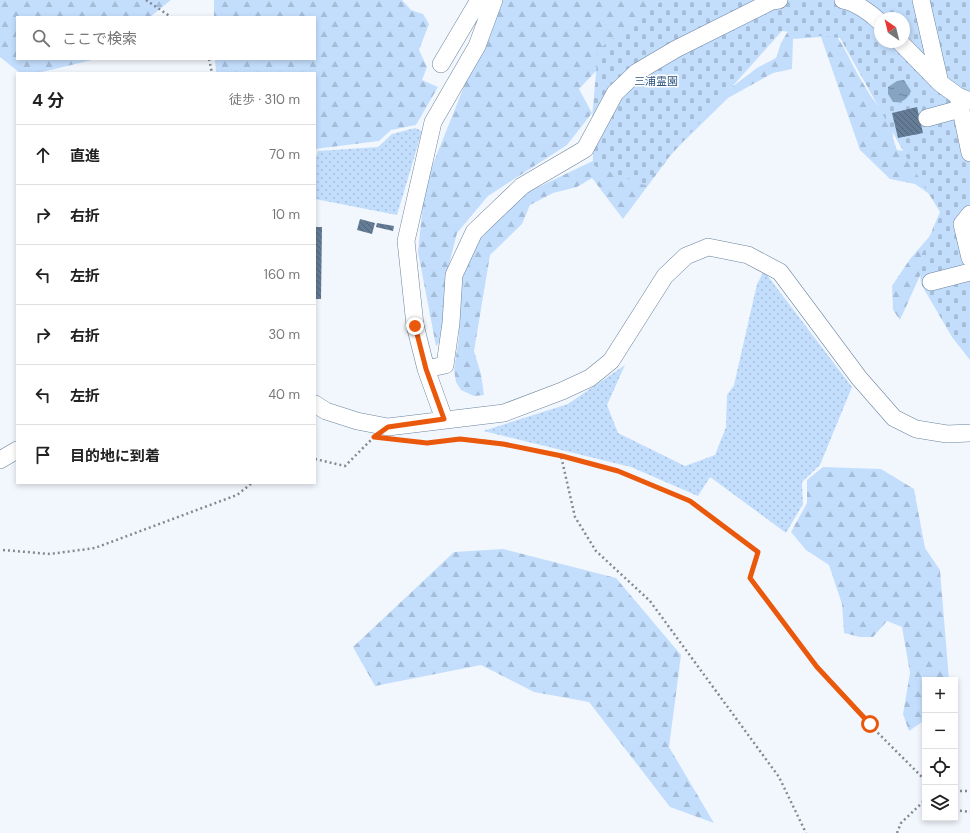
<!DOCTYPE html>
<html lang="ja">
<head>
<meta charset="utf-8">
<style>
	:root { --surface:#fff; --page:#f2f2f2; --text:#222; --muted:#767676; --line:#e0e0e0 }
	body { margin:0; font-family:"DM Sans","Noto Sans JP",sans-serif; background:var(--page); color:var(--text) }
	.controls { position:absolute; right:12px; bottom:12px; display:grid; overflow:hidden; border-radius:0px; box-shadow:0 2px 6px #0003 }
	.controls button { width:36px; height:36px; display:grid; place-items:center; padding:0; border:0; border-bottom:1px solid var(--line); background:var(--surface); color:var(--text); font:20px sans-serif }
	.compass { position:absolute; left:874px; top:12px; width:36px; height:36px; border-radius:50%; background:var(--surface); box-shadow:0 2px 6px #0003; rotate:325deg }
	.stop { position:absolute; width:12px; height:12px; margin:-9px; border:3px solid #ea580c; border-radius:50%; background:#fff }
	.stop.end { background:#ea580c; border-color:#fff; box-shadow:0 1px 4px #0008 }
	.list { margin:0; padding:0; list-style:none }
	h2 { display:flex; justify-content:space-between; align-items:center; height:52px; margin:0; padding:0 16px; font-size:17px }
	h2 small { font-size:13px; font-weight:400; color:var(--muted) }
	.list li { display:grid; grid-template-columns:26px 1fr auto; gap:12px; align-items:center; box-sizing:border-box; height:60px; padding:0 16px; border-top:1px solid var(--line) }
	.list b { display:block; font-size:15px; white-space:nowrap }
	.list em { font-size:13px; font-style:normal; color:var(--muted) }
	.icon { flex:none; width:22px; height:22px; fill:none; stroke:currentColor; stroke-width:2; stroke-linecap:round; stroke-linejoin:round }
	.map { position:relative; flex:none; width:970px; height:833px; overflow:hidden }
	.search { position:absolute; background:var(--surface); box-shadow:0 2px 6px #0003; left:16px; top:16px; width:300px; height:44px; display:flex; align-items:center; gap:10px; box-sizing:border-box; padding:0 14px; border-radius:0px; color:var(--muted); font-size:15px }
	.panel { position:absolute; background:var(--surface); box-shadow:0 2px 6px #0003; left:16px; top:72px; width:300px; height:412px; border-radius:0px }
	.map>svg:first-child { display:block }
	.grass { fill:url(#grass-dots) }
	.forest { fill:url(#forest-firs) }
	.cemetery { fill:url(#cemetery-stones); fill-rule:evenodd }
	.water { fill:url(#water-ripples) }
	.building { fill:url(#building-back-hatch) }
	.lines { fill:none; stroke-linecap:round; stroke-linejoin:round }
	.minor-casing { stroke:#6b839d; stroke-width:18 }
	.path { stroke:#828991; stroke-width:2.5; stroke-dasharray:2 3; stroke-linecap:butt }
	.minor { stroke:#fff; stroke-width:17 }
	.route { stroke:#ea580c; stroke-width:5 }
	.labels { text-anchor:middle; dominant-baseline:central; stroke-width:3; stroke-linejoin:round; paint-order:stroke }
	.park-label { font-size:11px; fill:#2b547f; stroke:#fff }
</style>
</head>
<body>
<div class="map">
<svg width="970" height="833" viewBox="0 0 970 833">
	<defs>
		<pattern id="grass-dots" width="8" height="8" patternUnits="userSpaceOnUse"><rect width="8" height="8" fill="#c3defd"/><path d="M2 2h.1M6 6h.1" fill="none" stroke="#a6bdd8" stroke-width="1.8" stroke-linecap="round"/></pattern>
		<pattern id="forest-firs" width="22" height="20" patternUnits="userSpaceOnUse"><rect width="22" height="20" fill="#c3defd"/><path d="M5 1l3.5 6h-7zM16 11l3.5 6h-7z" fill="#a6bdd8"/></pattern>
		<pattern id="cemetery-stones" width="16" height="16" patternUnits="userSpaceOnUse"><rect width="16" height="16" fill="#c3defd"/><path d="M2 7V4a2 2 0 0 1 4 0v3zM10 15v-3a2 2 0 0 1 4 0v3z" fill="#a6bdd8"/></pattern>
		<pattern id="water-ripples" width="26" height="14" patternUnits="userSpaceOnUse"><rect width="26" height="14" fill="#88a4c3"/><path d="M2 4q2-2 4 0t4 0M15 11q2-2 4 0t4 0" fill="none" stroke="#6d849e"/></pattern>
		<pattern id="building-back-hatch" width="6" height="6" patternUnits="userSpaceOnUse"><rect width="6" height="6" fill="#657c96"/><path d="M-1 5l2 2M0 0l6 6M5-1l2 2" fill="none" stroke="#51647a"/></pattern>
	</defs>
	<rect width="100%" height="100%" fill="#f2f7fd"/>
	<path class="grass" d="M415 128 422 131 397 215 315 199V160L318 151 378 147 392 134Z
		M764 271 852 387 820 465 802 482 803 504 786 533 710 477 698 496 631 467 483 431 568 404 625 365 607 405 618 433 685 466 715 455 726 427 727 395 734 385 757 284Z"/>
	<path class="forest" d="M0 0H171L150 17H17V59H96L38 73H20L0 57Z
		M214 0H402L411 10 423 14 429 24 419 50 427 67 422 80 438 87 416 125 391 130 379 141 315 149V73H216L215 59H315V17H214Z
		M497 0H727L633 32 579 89 592 113 567 145 488 196 457 233 445 280 444 338 436 346 418 252 425 184 481 44Z
		M807 23 833 30 844 48 858 75 872 98 892 123 893 138 897 150 916 153 960 167 970 176V200L960 208V218L927 260 900 320 893 310 892 286 910 259 942 222 941 202 915 184 890 179 860 150 821 37 793 39 792 69 773 73 728 98 673 152 623 219 592 178 577 187 553 193 530 205 522 224 490 255 474 351 481 374 484 395 474 396 461 390 456 382 454 370 459 336 458 313 462 278 470 253 483 233 500 213 528 192 597 159 638 173 673 136 696 114 757 68 776 58 781 43 791 26Z
		M823 467 881 469 914 489 925 548 940 570 949 680H925V720L909 731 903 714 910 673 902 627 887 621 873 637H860L844 633 842 604 829 565 806 550 791 532 807 503V480Z
		M503 549 616 578 681 655 669 747 714 823 670 807 589 702 534 692 481 665 375 686 353 647 454 552Z"/>
	<path class="cemetery" d="M663 0H970V360L952 337 921 284 919 261 940 212 911 165 840 38 782 31 644 185 593 165 592 118 598 50ZM880 18H904V42H880Z"/>
	<path class="water" d="M904 80 911 91C908 99 902 103 893 102L888 94V87L897 81Z"/>
	<path class="building" d="M917 107 923 133 898 138 892 113Z
		M360 219 375 223 372 234 357 230Z
		M377 223 394 226 393 231 376 227Z
		M315 227H322L321 299H315Z"/>
	<g class="lines">
		<defs>
			<path id="minor" d="M843 0C855 2 871 13 880 22
				M921 0 940 83
				M900 42 940 83 958 96 970 101
				M441 64 479 0
				M958 96 970 153
				M927 118 960 109
				M970 214 962 224 970 258
				M931 282 970 272
				M426 369 445 365 451 323 454 275 474 232 522 186 585 149 615 93 637 72 676 49 772 1 779 0
				M315 404 326 411 357 421 388 427 504 413 562 391 590 378 611 361 665 276 686 256 708 247 748 255 780 272 859 378 894 418 916 429 947 434 970 433
				M444 419 426 369 415 325 406 241 433 122 477 46 494 0
				M0 460 17 450"/>
		</defs>
		<use href="#minor" class="minor-casing"/>
		<path class="path" d="M146 0 171 17
			M209 59 212 73
			M419 442C433 443 447 439 462 439 495 440 529 449 561 456L575 517 596 551 650 601 779 777 806 833
			M561 456 618 471 690 501 758 552 750 578 817 667 869 724 925 780
			M315 459 345 466 371 440
			M3 550 50 554 95 548 237 495 252 483
			M955 791H970
			M955 810 970 812
			M897 833 901 823 925 800"/>
		<use href="#minor" class="minor"/>
	</g>
	<g class="lines">
		<path class="route" d="M415 326 426 369 444 419 388 427 374 437 427 443 460 439 503 444 562 456 618 471 690 501 758 552 750 578 817 667 870 724"/>
	</g>
	<g class="labels">
		<g class="park-label">
			<text x="656" y="81">三浦霊園</text>
		</g>
	</g>
</svg>
<div class="controls">
<button>+</button>
<button>−</button>
<button><svg class="icon" aria-label="locate" viewBox="0 0 24 24"><circle cx="12" cy="12" r="6"/><path d="M12 2v4M12 18v4M2 12h4M18 12h4"/></svg></button>
<button><svg class="icon" aria-label="layers" viewBox="0 0 24 24"><path d="M12 4l9 5-9 5-9-5zM3 14l9 5 9-5"/></svg></button>
</div>
<svg class="compass" viewBox="-18 -18 36 36"><path d="M0-13l5 13h-10z" fill="#e53935"/><path d="M0 13l5-13h-10z" fill="#767676"/></svg>
<div class="stop" style="left:870px;top:724px"></div>
<div class="stop end" style="left:415px;top:326px"></div>
<div class="search"><svg class="icon" aria-label="search" viewBox="0 0 24 24"><circle cx="10" cy="10" r="6"/><path d="M15 15l6 6"/></svg>ここで検索</div>
<section class="panel">
<h2>4 分<small>徒歩 · 310 m</small></h2>
<ul class="list">
<li><svg class="icon" aria-label="ahead" viewBox="0 0 24 24"><path d="M12 20V5M6 11l6-6 6 6"/></svg><div><b>直進</b></div><em>70 m</em></li>
<li><svg class="icon" aria-label="right" viewBox="0 0 24 24"><path d="M7 20v-9h11M14 6l5 5-5 5"/></svg><div><b>右折</b></div><em>10 m</em></li>
<li><svg class="icon" aria-label="left" viewBox="0 0 24 24"><path d="M17 20v-9H6M10 6l-5 5 5 5"/></svg><div><b>左折</b></div><em>160 m</em></li>
<li><svg class="icon" aria-label="right" viewBox="0 0 24 24"><path d="M7 20v-9h11M14 6l5 5-5 5"/></svg><div><b>右折</b></div><em>30 m</em></li>
<li><svg class="icon" aria-label="left" viewBox="0 0 24 24"><path d="M17 20v-9H6M10 6l-5 5 5 5"/></svg><div><b>左折</b></div><em>40 m</em></li>
<li><svg class="icon" aria-label="arrive" viewBox="0 0 24 24"><path d="M6 21V4h12l-3 4 3 4H6"/></svg><div><b>目的地に到着</b></div></li>
</ul>
</section>
</div>
</body>
</html>
